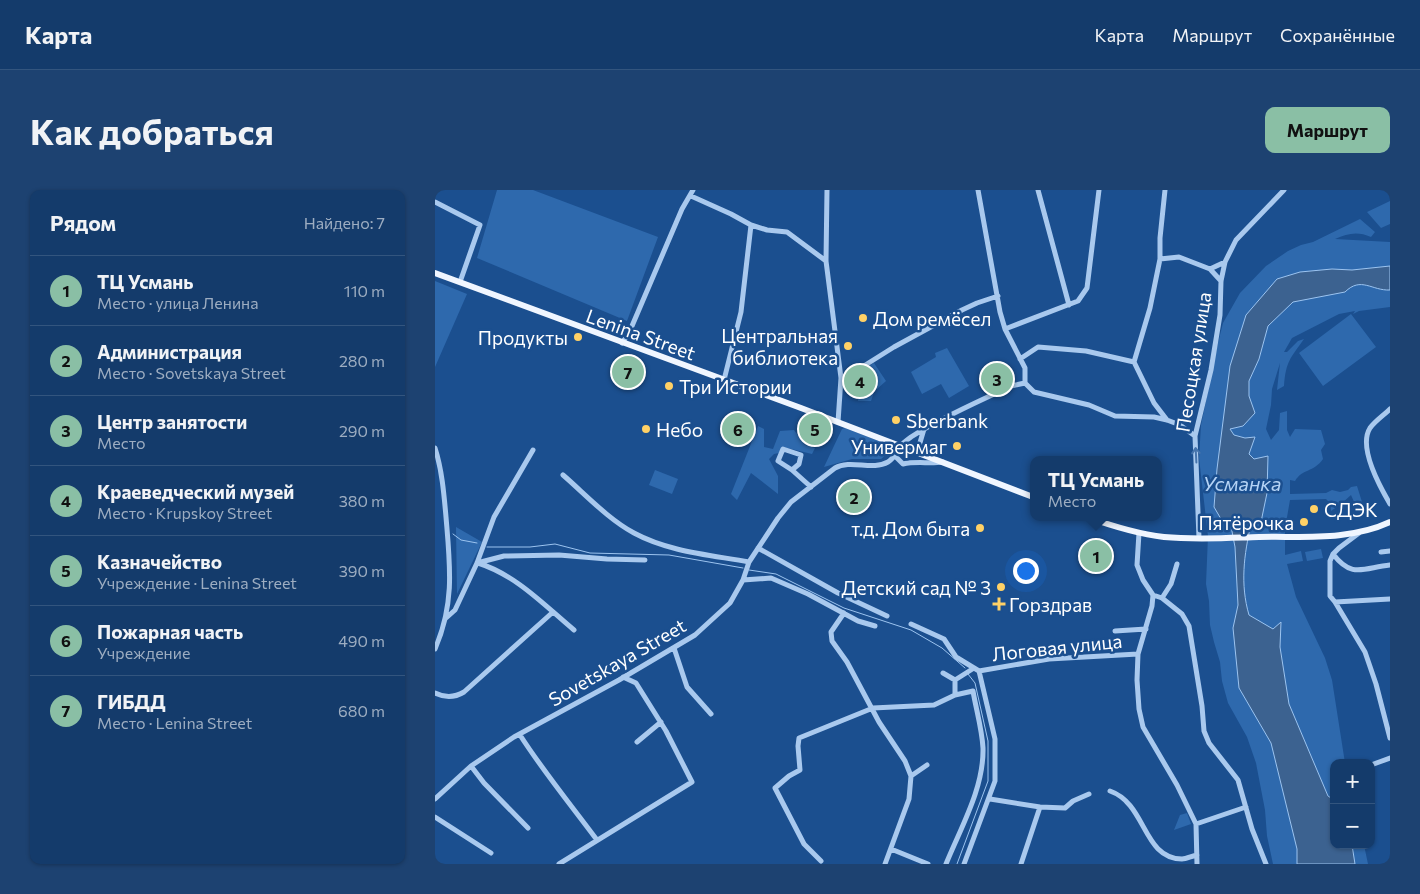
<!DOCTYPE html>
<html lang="ru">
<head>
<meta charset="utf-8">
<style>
	:root { --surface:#143b6b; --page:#1d4271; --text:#f1f3f6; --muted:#9dadc1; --line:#33557e; --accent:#8abfa5 }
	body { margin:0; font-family:Commissioner,sans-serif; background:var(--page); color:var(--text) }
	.controls { position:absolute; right:15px; bottom:15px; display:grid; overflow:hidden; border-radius:10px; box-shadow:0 1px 4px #0004 }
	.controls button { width:45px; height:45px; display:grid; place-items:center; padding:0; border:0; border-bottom:1px solid var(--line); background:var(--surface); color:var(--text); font:25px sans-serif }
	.you { position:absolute; left:590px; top:380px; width:18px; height:18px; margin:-12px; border:4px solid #fff; border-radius:50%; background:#1a73e8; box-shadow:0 0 0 8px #1a73e833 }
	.badge { display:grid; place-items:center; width:32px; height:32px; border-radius:50%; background:var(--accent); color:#111; font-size:16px; font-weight:700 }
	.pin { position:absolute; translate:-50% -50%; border:2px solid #fff; box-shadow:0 1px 5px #0006 }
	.popup { position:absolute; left:595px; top:266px; width:132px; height:65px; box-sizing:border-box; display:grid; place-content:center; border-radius:10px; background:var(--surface); filter:drop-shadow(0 1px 4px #0005); font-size:16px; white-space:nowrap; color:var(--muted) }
	.popup b { font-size:19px; color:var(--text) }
	.popup::after { content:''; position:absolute; left:50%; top:100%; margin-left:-10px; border:10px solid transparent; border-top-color:var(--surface) }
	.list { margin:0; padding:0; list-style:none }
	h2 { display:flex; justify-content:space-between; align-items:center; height:65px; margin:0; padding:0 20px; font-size:21px }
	h2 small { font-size:16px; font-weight:400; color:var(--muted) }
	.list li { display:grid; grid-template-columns:32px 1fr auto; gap:15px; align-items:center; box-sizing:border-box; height:70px; padding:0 20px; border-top:1px solid var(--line) }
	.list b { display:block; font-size:19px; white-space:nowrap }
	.list p { margin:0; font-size:16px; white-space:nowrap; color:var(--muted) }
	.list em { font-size:16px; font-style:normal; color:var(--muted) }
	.map { position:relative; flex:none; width:955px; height:674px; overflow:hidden; border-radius:10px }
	header { display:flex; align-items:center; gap:30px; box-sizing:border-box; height:70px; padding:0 25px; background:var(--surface); border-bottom:1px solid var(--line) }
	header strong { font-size:24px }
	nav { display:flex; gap:28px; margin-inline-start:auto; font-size:18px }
	.intro { display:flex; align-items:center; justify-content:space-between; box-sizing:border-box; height:120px; padding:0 30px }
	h1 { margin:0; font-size:35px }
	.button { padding:12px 22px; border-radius:10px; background:var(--accent); color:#111; font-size:18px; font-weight:700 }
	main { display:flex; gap:30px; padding:0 30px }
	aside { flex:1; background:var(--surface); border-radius:10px; box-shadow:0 1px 4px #0004 }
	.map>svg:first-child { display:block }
	.green { fill:#2e69ad }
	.water { fill:#3c6290; stroke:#9cc4f0 }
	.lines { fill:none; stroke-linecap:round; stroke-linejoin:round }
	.stream { stroke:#9cc4f0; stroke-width:1 }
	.minor { stroke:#a9c9ee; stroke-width:5 }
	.major { stroke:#f0f6ff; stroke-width:6 }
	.oneway { stroke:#4674ac }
	.poi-dot { fill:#ffd166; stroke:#1b4f8f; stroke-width:2 }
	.labels { text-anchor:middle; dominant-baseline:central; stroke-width:5; stroke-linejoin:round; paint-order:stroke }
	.poi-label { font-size:19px; fill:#fff; stroke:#1b4f8f; text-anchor:start }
	.street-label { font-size:19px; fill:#fff; stroke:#1b4f8f }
	.water-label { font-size:20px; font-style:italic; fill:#b5d3f5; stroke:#1b4f8f }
</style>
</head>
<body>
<header>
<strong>Карта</strong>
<nav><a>Карта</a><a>Маршрут</a><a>Сохранённые</a></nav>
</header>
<div class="intro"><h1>Как добраться</h1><a class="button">Маршрут</a></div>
<main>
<aside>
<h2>Рядом<small>Найдено: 7</small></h2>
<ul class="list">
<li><span class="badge">1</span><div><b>ТЦ Усмань</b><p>Место · улица Ленина</p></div><em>110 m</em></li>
<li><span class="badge">2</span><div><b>Администрация</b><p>Место · Sovetskaya Street</p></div><em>280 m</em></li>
<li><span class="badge">3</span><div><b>Центр занятости</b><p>Место</p></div><em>290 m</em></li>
<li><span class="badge">4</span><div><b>Краеведческий музей</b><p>Место · Krupskoy Street</p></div><em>380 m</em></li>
<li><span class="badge">5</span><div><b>Казначейство</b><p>Учреждение · Lenina Street</p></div><em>390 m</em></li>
<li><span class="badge">6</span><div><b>Пожарная часть</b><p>Учреждение</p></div><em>490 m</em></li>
<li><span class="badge">7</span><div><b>ГИБДД</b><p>Место · Lenina Street</p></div><em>680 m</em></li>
</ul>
</aside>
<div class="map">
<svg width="955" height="674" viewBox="0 0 955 674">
	<rect width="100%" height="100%" fill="#1b4f8f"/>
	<path class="green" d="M62 0H98L223 47 192 131 42 68Z
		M955 11V34L946 38 932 22Z
		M925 29 940 42 936 47C923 41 913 43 900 49L955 52V117L924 121 918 124 920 121 904 124 857 148 849 162H852L863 151 869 149C855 169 851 171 849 196L842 200 845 173 837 199 836 215 831 239 836 250 844 240 845 223 852 221V240L855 247 860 239 886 240 890 254 886 260 888 269C878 283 868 278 860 291L855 290V304L891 303 897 300 905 302 913 300 916 297 922 296 927 312 920 314 916 305 906 314 896 321 895 313 891 309 855 310 851 333 850 334V365L866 361 868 371 852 374 861 407 890 468 897 490 910 573H899V655H929L933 674H838L832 646 830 620 821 573 812 547 793 513 787 491 785 472 779 452 775 435 774 411 771 394 773 346 764 268 766 235 783 153 788 133 805 103 831 76 853 61 866 55 878 52Z
		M0 91 32 104 0 177Z
		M916 124 941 157 888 196 864 163Z
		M512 158 534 196 514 208 506 194 487 204 476 182 501 167 500 163Z
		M439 173 451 191 442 199 432 177Z
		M435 196 439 202 436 211H423L424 203Z
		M323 236 329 239V257L338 259 345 241 359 240 370 255 380 258 377 264 348 257 344 263 339 264 334 269 343 286V304L316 283 302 310 296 304Z
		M410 238 449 253 452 264 446 269H417L389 277 407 239Z
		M220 280 243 289 237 304 214 295Z
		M21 337 47 352 22 404Z
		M886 359 888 368 872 371 870 362Z
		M752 623 756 634 739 640 745 625Z"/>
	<path class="water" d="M955 76V100C937 101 926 86 910 102L858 112 833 136 824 169 814 191V206L820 223 808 236 795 239 799 245 810 248 820 247 814 264 819 269 833 266 832 303 826 332 816 334C809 365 805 394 814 425L838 439 846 432 845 457 854 514 893 606 899 610V655H917L920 674H862V659L836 553 804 498 798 438 803 415 800 357 795 331 786 329 779 317 782 279 795 176 811 125 842 89 865 82 897 79 917 80Z"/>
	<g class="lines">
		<path class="stream" d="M18 344 26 350 42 353
			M52 357H95L120 354 155 363 234 365 308 378
			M314 380 341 384 409 418 476 440 507 458 530 478
			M522 674 553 591V551L540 493 533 484"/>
		<path class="minor" d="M392 0 391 71 406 188 403 232
			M543 0 565 122 570 139 590 178V193
			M603 0 634 115
			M256 6 296 24 316 35 332 40 352 42 391 71
			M0 12 45 35 25 92
			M725 69 744 67 775 79 786 91
			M775 79 790 72
			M570 139 643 111 652 98 664 0
			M187 153 194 143 247 19 258 0
			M585 169 603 157 651 161 699 172 719 213 732 230
			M699 172 715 118 725 69V48L730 0
			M406 188 416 184 459 157 527 120 542 113 563 106
			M289 190 306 122 316 35
			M590 193 599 202 654 215 680 226 719 227 732 230 745 235 760 246
			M955 219C949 225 940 231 935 238 923 257 945 297 955 314
			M0 258C7 280 9 304 11 327 15 375 20 413 0 459
			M487 264 484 256 489 239
			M460 266 468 274C481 271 495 274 508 272
			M357 280 343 271 348 259 366 265 364 274 357 280 376 297
			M128 285C150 304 173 329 199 343 234 362 276 365 314 372
			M704 343 702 375 708 390 718 405 717 416 703 464 702 490 704 519 708 537 742 595 761 634 762 674
			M924 343 904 358 898 364 895 371V406L900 412 955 409
			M764 348 760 246 776 180 785 125 786 91 790 72 801 50 849 0
			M323 358 403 403 452 426
			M946 362 955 361
			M898 364C917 389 928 378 955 375
			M42 373 69 366 124 365 172 369 210 370
			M43 373C81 385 109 415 139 440
			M308 390 336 388 373 404 423 431 440 436
			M718 405 727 408 747 424 754 436 767 516 769 541 774 553 803 590 817 639 831 674
			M727 408 736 394 742 374
			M900 412 930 462 941 494 955 548
			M409 423 396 442 397 451 412 472 444 532 470 571 476 586 474 609 450 674
			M11 428 20 420 42 373 59 327 98 260
			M476 434 509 449 521 467 544 481 560 549V591L529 674
			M680 441 711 439
			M239 458 252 497 276 524
			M544 481 614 469 703 464
			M508 483 520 490
			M0 503C10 508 19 508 29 502L118 422
			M85 545C108 581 136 615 162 650
			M202 552 226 532
			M936 575 955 568
			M36 576 49 593 93 638
			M476 586 492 575
			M675 601C712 614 707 668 747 669 751 669 757 666 762 665
			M0 609 36 576 79 547 184 490 260 445 295 413 308 390 314 372 343 328 356 312 400 278C416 269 437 281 453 272 460 268 460 263 464 257 468 253 472 250 476 247 507 227 543 212 576 196L590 193
			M555 609 605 617 630 618 638 611 654 604
			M0 627 56 663
			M761 634 811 617
			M456 659 493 674
			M386 671 369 654 340 598 354 586 365 580 363 556 364 548 438 518 499 515 520 505V490L539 478
			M124 674 257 592 231 541 201 493 188 487
			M511 674C526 637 549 598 548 558 547 539 541 519 538 501L520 505
			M586 674 605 617"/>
		<path class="major" d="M0 83 366 218 598 307
			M652 327C677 336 703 344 729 347 760 350 792 348 824 347 867 346 915 351 955 332"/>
	</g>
	<defs><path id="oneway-shaft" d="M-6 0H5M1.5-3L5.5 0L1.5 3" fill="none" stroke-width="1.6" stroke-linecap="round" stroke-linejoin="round" transform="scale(1.25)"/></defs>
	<use class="oneway" href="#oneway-shaft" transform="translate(761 265) rotate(-93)"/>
	<g class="poi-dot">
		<circle cx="428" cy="128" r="5"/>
		<circle cx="143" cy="147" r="5"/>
		<circle cx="413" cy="156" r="5"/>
		<circle cx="234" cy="196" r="5"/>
		<circle cx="461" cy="230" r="5"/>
		<circle cx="211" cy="239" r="5"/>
		<circle cx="522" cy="256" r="5"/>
		<circle cx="879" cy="319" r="5"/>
		<circle cx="869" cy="332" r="5"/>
		<circle cx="545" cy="338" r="5"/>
		<circle cx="566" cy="397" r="5"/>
		<path d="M561.5 406.5h5v5h5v5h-5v5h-5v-5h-5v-5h5z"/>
	</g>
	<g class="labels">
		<g class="poi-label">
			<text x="438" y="128">Дом ремёсел</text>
			<text x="403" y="145" text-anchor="end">Центральная<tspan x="403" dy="22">библиотека</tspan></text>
			<text x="133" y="147" text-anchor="end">Продукты</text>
			<text x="244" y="196">Три Истории</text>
			<text x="471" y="230">Sberbank</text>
			<text x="221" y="239">Небо</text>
			<text x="512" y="256" text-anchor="end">Универмаг</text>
			<text x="889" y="319">СДЭК</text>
			<text x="859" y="332" text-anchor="end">Пятёрочка</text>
			<text x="535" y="338" text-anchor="end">т.д. Дом быта</text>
			<text x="556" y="397" text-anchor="end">Детский сад № 3</text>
			<text x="574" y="414">Горздрав</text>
		</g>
		<g class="street-label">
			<text transform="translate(206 144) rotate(20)">Lenina Street</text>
			<text transform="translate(758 172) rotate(-81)">Песоцкая улица</text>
			<text transform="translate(622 457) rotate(-6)">Логовая улица</text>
			<text transform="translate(182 472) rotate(-30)">Sovetskaya Street</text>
		</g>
		<g class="water-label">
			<text x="807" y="293">Усманка</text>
		</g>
	</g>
</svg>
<div class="controls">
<button>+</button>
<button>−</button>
</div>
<div class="you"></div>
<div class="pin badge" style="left:661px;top:366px">1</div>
<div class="popup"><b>ТЦ Усмань</b>Место</div>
<div class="pin badge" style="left:419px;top:307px">2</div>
<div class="pin badge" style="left:562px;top:189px">3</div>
<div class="pin badge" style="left:425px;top:191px">4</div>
<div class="pin badge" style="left:380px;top:239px">5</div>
<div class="pin badge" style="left:303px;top:239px">6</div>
<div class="pin badge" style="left:193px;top:182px">7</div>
</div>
</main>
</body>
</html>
